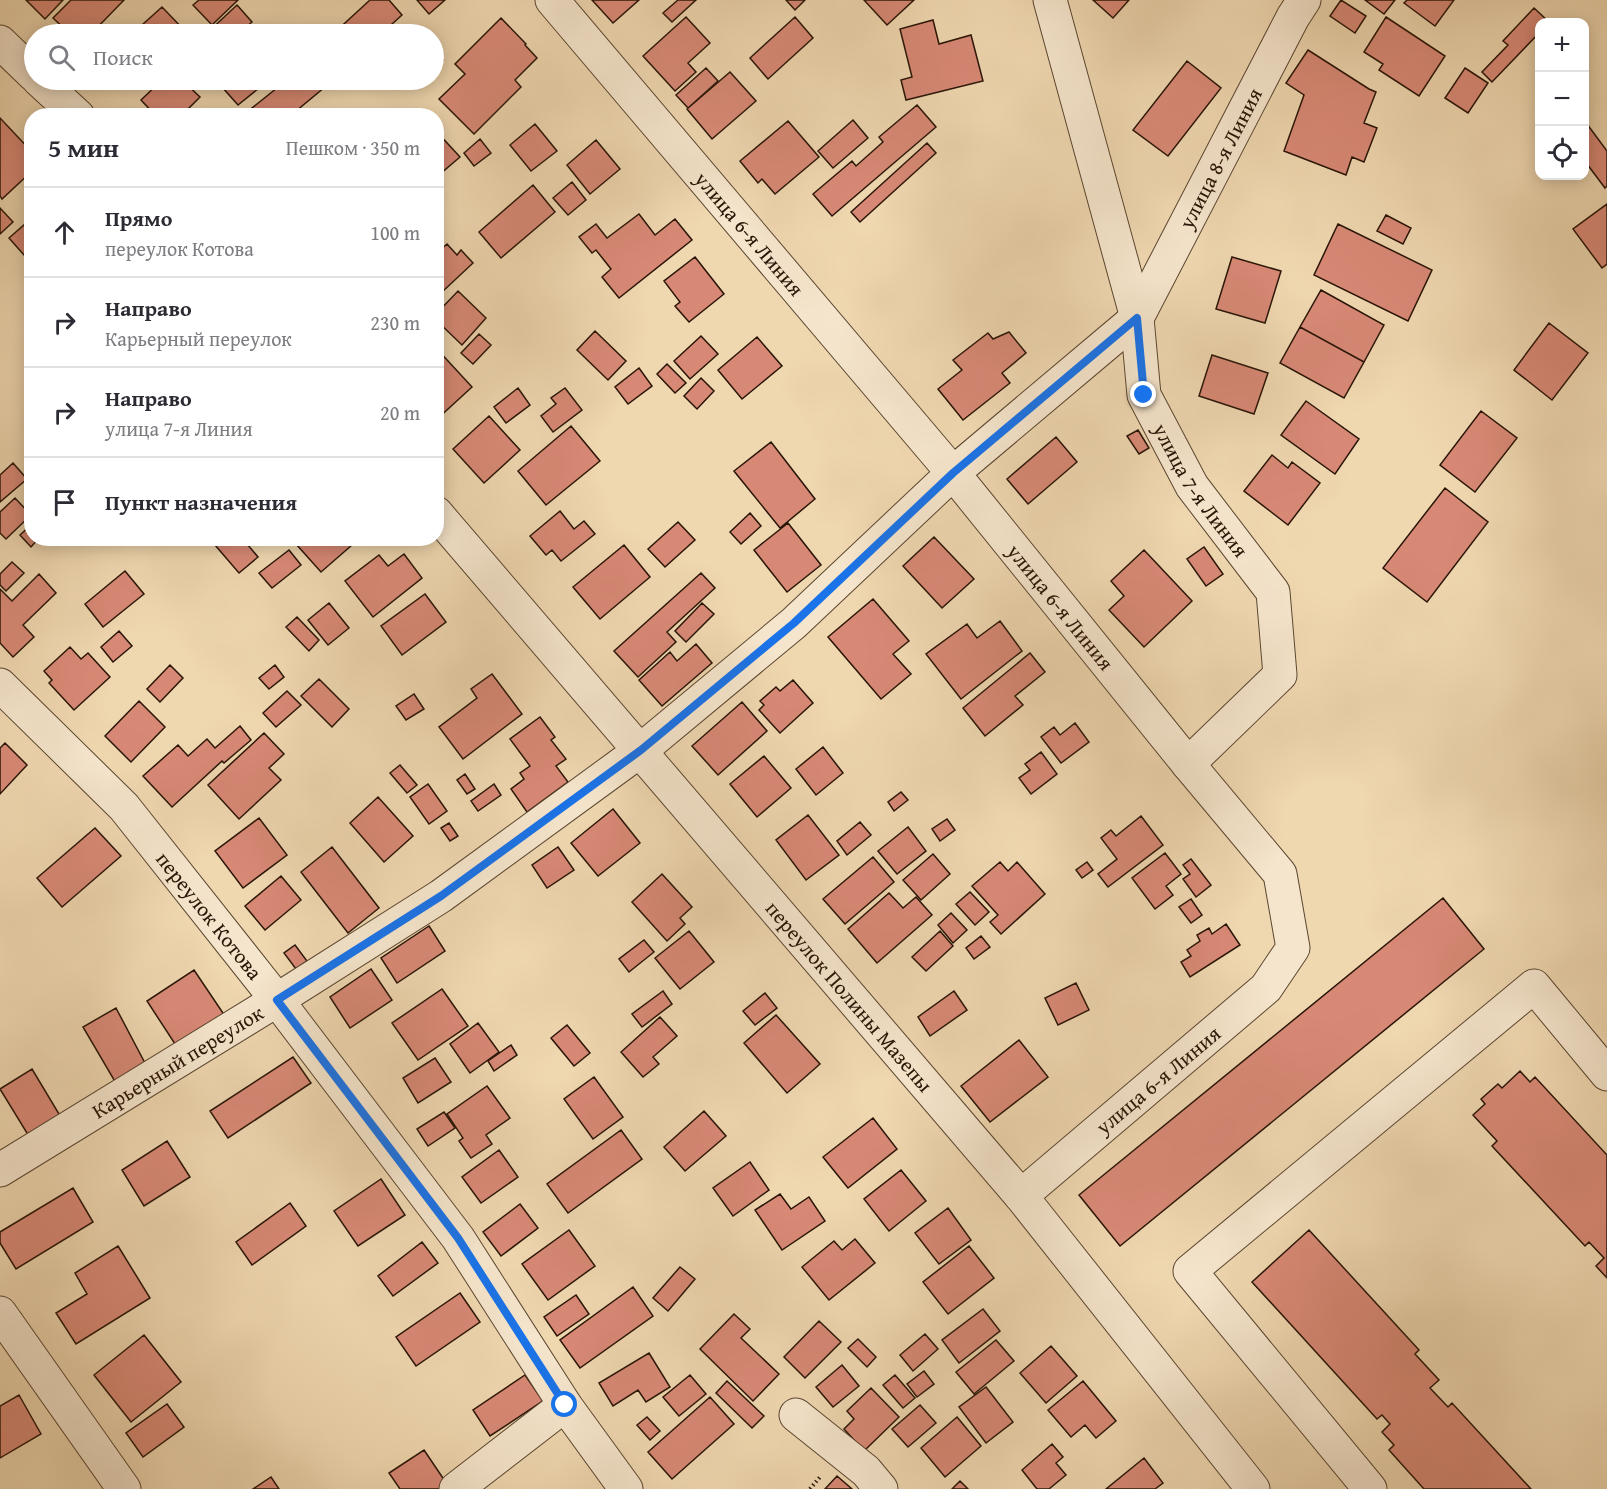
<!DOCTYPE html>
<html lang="ru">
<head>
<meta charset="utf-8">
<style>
	:root { --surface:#fff; --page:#f2f2f3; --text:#2b2b33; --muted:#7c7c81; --line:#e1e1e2 }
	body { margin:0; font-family:"Gentium Book Plus",serif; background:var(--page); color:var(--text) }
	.controls { position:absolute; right:18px; top:18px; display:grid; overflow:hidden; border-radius:12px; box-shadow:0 3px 15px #0003 }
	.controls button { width:54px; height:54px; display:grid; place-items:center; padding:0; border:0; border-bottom:2px solid var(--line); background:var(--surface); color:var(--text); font:30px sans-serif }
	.stop { position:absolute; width:18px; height:18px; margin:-14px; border:4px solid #1a73e8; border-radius:50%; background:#fff }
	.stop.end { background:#1a73e8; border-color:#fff; box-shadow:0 2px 6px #0008 }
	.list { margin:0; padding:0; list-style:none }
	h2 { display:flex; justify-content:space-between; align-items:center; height:78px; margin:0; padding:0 24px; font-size:26px }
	h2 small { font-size:20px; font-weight:400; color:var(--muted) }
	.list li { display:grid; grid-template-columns:39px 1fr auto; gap:18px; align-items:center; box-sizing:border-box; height:90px; padding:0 24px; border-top:2px solid var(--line) }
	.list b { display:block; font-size:22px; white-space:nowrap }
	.list p { margin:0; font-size:20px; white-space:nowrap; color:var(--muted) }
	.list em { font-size:20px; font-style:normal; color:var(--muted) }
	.icon { flex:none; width:33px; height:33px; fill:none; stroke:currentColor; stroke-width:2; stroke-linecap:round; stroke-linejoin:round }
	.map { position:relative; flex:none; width:1607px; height:1489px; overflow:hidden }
	.search { position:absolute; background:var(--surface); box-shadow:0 3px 15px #0003; left:24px; top:24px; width:420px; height:66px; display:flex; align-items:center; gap:15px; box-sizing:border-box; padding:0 21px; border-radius:33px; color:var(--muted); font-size:22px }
	.panel { position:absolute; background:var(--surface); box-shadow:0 3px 15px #0003; left:24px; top:108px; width:420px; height:438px; border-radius:24px }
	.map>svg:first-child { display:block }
	.building { fill:#d88976; stroke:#291506; stroke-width:1.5 }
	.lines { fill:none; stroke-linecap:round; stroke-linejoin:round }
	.minor-casing { stroke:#5a4630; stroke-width:35 }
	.path { stroke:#291506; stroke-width:4; stroke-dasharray:1.5 3; stroke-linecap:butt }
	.minor { stroke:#f5e5cc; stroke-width:33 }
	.route { stroke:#1a73e8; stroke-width:8 }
	.labels { text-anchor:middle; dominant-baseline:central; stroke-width:6; stroke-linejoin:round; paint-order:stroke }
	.street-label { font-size:21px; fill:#291506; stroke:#f5e5cc }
</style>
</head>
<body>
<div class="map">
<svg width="1607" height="1489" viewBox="0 0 1607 1489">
	<rect width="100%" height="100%" fill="#efd7b0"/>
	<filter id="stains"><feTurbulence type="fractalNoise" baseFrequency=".00333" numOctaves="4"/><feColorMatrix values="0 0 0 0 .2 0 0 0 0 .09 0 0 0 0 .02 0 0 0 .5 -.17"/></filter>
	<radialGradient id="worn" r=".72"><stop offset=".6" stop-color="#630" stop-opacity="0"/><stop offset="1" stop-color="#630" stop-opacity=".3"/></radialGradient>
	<path class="building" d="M26 0H63L45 19Z
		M71 0H124L91 34H70L53 18Z
		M199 0H238L212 25 193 5Z
		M370 0H389L402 15 381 34H333Z
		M417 0H445L429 14Z
		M592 0H639L613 23Z
		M678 0H696L672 22 663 13Z
		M786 0H805L795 10Z
		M864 0H914L887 25Z
		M1093 0H1129L1113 18Z
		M1341 0 1366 16 1355 33 1330 16Z
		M1365 0H1395L1384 14Z
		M1407 0H1454L1435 26 1404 3Z
		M237 5 252 22 238 34H206Z
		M162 7 186 32 184 34H132Z
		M1534 8 1549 22H1540V32L1492 82 1482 72 1508 45 1503 41Z
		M686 17 710 43 688 63 696 72 675 91 643 56Z
		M795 17 813 38 768 79 750 58Z
		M1386 17 1445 56 1419 96 1379 70 1383 64 1364 52Z
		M501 18 526 44 525 45 537 58 515 80 521 87 474 134 439 99 465 74 455 64Z
		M933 20 939 44 971 35 983 81 906 100 901 80 912 77 900 29Z
		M434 50 443 60 434 69Z
		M1308 50 1369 89 1376 92 1364 123 1377 128 1364 162 1352 157 1346 175 1284 151 1304 95 1286 83Z
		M1187 61 1221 88 1168 156 1133 130Z
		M706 68 718 81 688 108 676 95Z
		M1465 68 1488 83 1468 113 1445 98Z
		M730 72 756 101 712 139 687 109Z
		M162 80H182L200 97 181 116H156L141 100Z
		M231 80H269L238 105 222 87Z
		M287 80H329L331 82 290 116H242Z
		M405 80H422L413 88Z
		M917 105 936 127 832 216 813 194 852 161 856 166 883 142 879 137Z
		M0 118 32 152V171L2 199 0 196Z
		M853 120 868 138 833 168 818 151Z
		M1584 120 1607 151V186L1605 188 1584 160Z
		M788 121 819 157 775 194 762 179 758 183 740 161Z
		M535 124 557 151 531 171 510 145Z
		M436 131 460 157 440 174 436 171Z
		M480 139 491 153 474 166 464 153Z
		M596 140 620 169 590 194 567 165Z
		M927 143 936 153 860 222 851 212Z
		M572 182 586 200 568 215 553 198Z
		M533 185 555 212 501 258 479 232Z
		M1607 204V264L1602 268 1573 229Z
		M0 208 13 222 0 234Z
		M639 214 655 235 675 219 692 240 619 298 602 277 611 269 596 250 592 253 579 237 596 224 607 238Z
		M1386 215 1411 228 1403 244 1377 231Z
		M32 218V264L9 238Z
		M1338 224 1432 270 1408 321 1314 275Z
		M447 244 457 255 461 250 473 263 442 292 437 287 436 288V254Z
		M695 257 724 294 689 322 675 306 680 302 664 281Z
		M1232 257 1281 271 1265 323 1216 309Z
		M1321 290 1384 325 1364 362 1300 327Z
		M458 291 486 318 462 345 436 320V314Z
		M1549 323 1588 353 1552 400 1514 370Z
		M1300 327 1364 362 1344 398 1280 363Z
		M595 331 626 361 608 380 577 350Z
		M1009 332 1026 353 1002 373 1010 383 963 420 938 389 962 370 953 360 988 333 993 339Z
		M479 334 491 345 473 364 461 353Z
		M701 336 718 354 690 379 674 361Z
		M757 337 782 366 742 399 718 370Z
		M436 348 472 387 436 420Z
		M1212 355 1268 373 1254 414 1199 396Z
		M667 364 686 383 675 393 657 374Z
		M639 368 652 386 628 404 615 387Z
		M701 378 714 391 697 409 684 396Z
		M518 388 530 405 506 423 494 407Z
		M565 388 582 410 553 432 541 416 556 404 551 398Z
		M1306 401 1359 439 1335 474 1281 435Z
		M1481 411 1517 438 1475 492 1440 465Z
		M489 416 520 450 484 483 453 449Z
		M571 426 600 461 546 505 518 471Z
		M1138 430 1149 448 1139 454 1127 436Z
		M1056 437 1077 462 1028 504 1007 479Z
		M771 442 815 499 780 528 734 471Z
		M1272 455 1288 468 1292 462 1320 483 1288 525 1244 491Z
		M13 463 27 479 0 502V475Z
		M1445 488 1488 522 1427 602 1383 568Z
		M15 498 31 515 6 539 0 533V512Z
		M560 511 574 529 584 521 595 534 561 561 552 550 546 555 530 536Z
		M750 513 761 526 741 544 730 532Z
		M678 522 695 540 665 567 648 549Z
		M788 523 821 565 787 592 754 550Z
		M32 524V538H39L31 547 20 535Z
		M934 537 974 579 942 608 903 566Z
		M223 538H242L258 557 239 573 215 545Z
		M303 538H360L321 572 296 544Z
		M624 545 650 577 600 619 573 587Z
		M1204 547 1223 574 1206 586 1187 559Z
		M289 550 301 565 272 588 259 573Z
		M1144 550 1192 601 1144 647 1109 610 1124 596 1111 581Z
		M404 554 422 578 373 617 345 581 379 555 388 566Z
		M12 562 24 573 6 591 0 585V574Z
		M125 571 144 594 103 627 85 604Z
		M701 573 715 588 667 632 676 642 638 677 614 651Z
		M39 574 56 593 23 625 34 637 13 657 0 643V589L12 601Z
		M425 594 446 622 402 655 381 626Z
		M873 599 909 641 893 654 911 674 881 699 828 637Z
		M329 603 349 628 328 645 308 620Z
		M702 603 714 614 686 642 675 631Z
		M297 617 319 640 309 651 286 627Z
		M1000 621 1022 651 961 699 926 654 967 624 977 638Z
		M119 631 132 646 113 662 101 647Z
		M696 644 712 663 662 706 639 680 670 652 677 661Z
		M70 647 81 659 88 653 110 677 74 710 49 683 52 680 44 671Z
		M1030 653 1045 672 1015 696 1023 705 985 736 963 708Z
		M170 665 183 678 160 702 147 689Z
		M275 665 284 677 269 689 259 678Z
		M492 674 522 714 463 759 439 727 477 698 471 689Z
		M319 679 349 709 332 727 301 696Z
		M793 680 813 703 780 733 759 710 764 705 760 701 776 687 780 691Z
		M287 691 301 705 276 727 263 713Z
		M414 694 424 709 406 720 396 706Z
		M139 701 165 727 131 762 105 736Z
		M742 702 767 731 718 775 692 746Z
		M540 717 555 737 551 740 566 759 556 766 568 782 527 812 511 789 524 779 520 773 530 766 510 739Z
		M1075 723 1089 742 1061 763 1041 737 1054 727 1060 735Z
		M240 726 251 740 224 763 222 761 172 807 143 776 178 745 188 756 207 739 215 748Z
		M264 733 284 754 269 768 281 780 239 819 208 785Z
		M5 743 27 765 0 794V748Z
		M823 747 843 773 816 795 796 769Z
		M1041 752 1057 774 1031 794 1019 778 1030 770 1025 764Z
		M764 756 791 788 757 817 730 784Z
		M400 765 417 785 407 793 390 773Z
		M465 774 475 789 467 794 457 780Z
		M428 784 447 811 429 824 410 797Z
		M494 784 501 795 478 811 471 801Z
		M901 792 908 800 894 811 888 802Z
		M378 797 413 836 384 862 350 823Z
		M613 809 640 843 598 876 571 843Z
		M808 815 839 855 806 880 776 840Z
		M1141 816 1163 845 1108 887 1098 874 1117 859 1101 838 1111 830 1116 836Z
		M259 818 287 855 243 888 215 851Z
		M947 819 955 830 940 841 932 829Z
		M860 822 871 835 847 855 837 841Z
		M449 823 458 836 450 841 441 828Z
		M908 827 926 851 897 874 878 851Z
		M95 828 121 856 62 907 37 878Z
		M332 847 379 908 348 933 301 872Z
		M558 847 574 870 547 888 532 865Z
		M1165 853 1181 874 1166 886 1173 895 1155 909 1132 878Z
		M933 854 950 874 921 900 903 880Z
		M873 857 894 882 845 924 823 899Z
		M1191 859 1211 885 1196 897 1183 879 1190 874 1183 865Z
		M1000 862 1008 871 1017 862 1045 894 1001 934 990 922 998 915 972 886Z
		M1087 862 1093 870 1082 878 1076 870Z
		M662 874 692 907 680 918 685 924 667 941 632 902Z
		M281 876 301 900 265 930 245 906Z
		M970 892 989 912 975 925 956 904Z
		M889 893 903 908 916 897 932 915 877 963 848 929Z
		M1443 898 1484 949 1120 1246 1079 1195Z
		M1191 899 1202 915 1191 923 1179 907Z
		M951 913 967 930 953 943 938 925Z
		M1226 924 1240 945 1190 977 1181 962 1191 956 1187 950 1200 941 1197 935 1209 928 1212 934Z
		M429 926 445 951 397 983 381 958Z
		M689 931 714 962 680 989 655 958Z
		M940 931 953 946 926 971 912 957Z
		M981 936 990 947 974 959 966 948Z
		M644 940 654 952 629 972 619 959Z
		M295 945 307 961 296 969 284 953Z
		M371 969 392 1000 350 1028 330 997Z
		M194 970 225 1016 177 1047 147 1001Z
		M1076 983 1089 1010 1058 1025 1045 998Z
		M442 989 468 1026 418 1060 392 1023Z
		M663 991 672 1004 642 1027 632 1014Z
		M954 991 967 1010 930 1036 918 1017Z
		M765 993 777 1008 755 1025 743 1011Z
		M116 1008 146 1065 117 1085 83 1027Z
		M776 1015 820 1064 787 1093 744 1043Z
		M660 1017 677 1036 653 1057 659 1064 643 1077 621 1052Z
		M478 1023 499 1052 470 1073 450 1044Z
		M567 1025 590 1053 574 1066 551 1038Z
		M1019 1040 1048 1077 990 1122 961 1086Z
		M511 1045 517 1055 494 1071 488 1061Z
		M293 1057 311 1083 228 1138 210 1111Z
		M435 1058 451 1082 418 1103 403 1078Z
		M32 1069 62 1119 30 1138 0 1089Z
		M1520 1071 1530 1082 1535 1077 1607 1155V1278L1596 1266 1604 1258 1589 1242 1585 1246 1492 1146 1497 1141 1473 1115 1485 1104 1481 1099 1498 1084 1502 1088Z
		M594 1077 623 1117 593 1139 564 1099Z
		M487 1086 510 1118 486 1135 492 1144 471 1158 459 1141 463 1138 447 1114Z
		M704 1111 726 1136 685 1171 664 1147Z
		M444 1112 455 1128 428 1146 417 1129Z
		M873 1118 897 1149 848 1188 823 1157Z
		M621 1130 642 1159 568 1213 547 1184Z
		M167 1141 190 1177 144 1206 122 1170Z
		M499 1150 518 1177 481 1203 462 1177Z
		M750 1162 769 1190 733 1216 713 1188Z
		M901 1170 926 1201 889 1231 864 1199Z
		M381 1179 405 1215 358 1246 334 1211Z
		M73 1188 93 1222 16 1269 0 1243V1232Z
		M780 1194 791 1209 809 1197 825 1221 782 1250 755 1210Z
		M290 1203 306 1226 252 1265 236 1242Z
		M520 1204 538 1228 501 1256 483 1232Z
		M948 1208 971 1240 939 1264 915 1233Z
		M569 1230 595 1266 548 1300 522 1264Z
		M1309 1230 1419 1350 1415 1354 1439 1380 1430 1388 1448 1407 1452 1403 1531 1489H1424L1389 1450 1394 1445 1382 1432 1390 1424 1382 1415 1377 1419 1252 1282Z
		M855 1239 875 1263 829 1300 802 1267 834 1241 842 1250Z
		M422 1242 438 1263 393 1296 378 1276Z
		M118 1246 150 1298 76 1344 56 1313 87 1294 75 1273Z
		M969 1246 994 1278 948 1314 923 1282Z
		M680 1267 695 1279 668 1311 653 1298Z
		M633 1287 653 1316 580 1368 560 1340Z
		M460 1293 480 1322 416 1366 396 1337Z
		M576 1295 589 1314 557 1336 544 1317Z
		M983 1309 1000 1331 959 1363 942 1340Z
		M734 1314 750 1329 741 1338 779 1374 753 1401 700 1349Z
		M819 1321 841 1342 805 1378 784 1357Z
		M925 1334 938 1349 913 1371 900 1355Z
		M144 1335 181 1382 131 1422 94 1375Z
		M858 1339 876 1357 867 1367 848 1348Z
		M996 1340 1014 1361 974 1394 956 1372Z
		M1051 1346 1077 1376 1046 1403 1020 1373Z
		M649 1353 670 1387 646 1402 638 1390 613 1406 599 1383Z
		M842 1365 859 1386 833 1407 816 1387Z
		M924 1371 934 1384 917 1397 907 1384Z
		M525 1375 543 1401 490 1436 473 1410Z
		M690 1375 706 1394 679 1416 663 1397Z
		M895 1375 915 1398 903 1408 883 1385Z
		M727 1381 764 1416 752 1428 716 1393Z
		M1083 1381 1116 1421 1096 1438 1085 1425 1071 1437 1048 1410Z
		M986 1387 1013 1422 986 1443 959 1407Z
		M871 1388 899 1417 864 1451 844 1429 854 1419 847 1411Z
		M19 1395 41 1434 0 1458V1406Z
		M710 1397 734 1424 672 1479 648 1452Z
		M167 1404 184 1427 143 1457 126 1433Z
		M920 1405 936 1423 908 1447 892 1429Z
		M647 1417 660 1431 650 1440 637 1425Z
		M957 1417 981 1446 945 1477 921 1448Z
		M1052 1444 1063 1457 1056 1463 1066 1475 1049 1489H1037L1022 1470Z
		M424 1450 449 1487 445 1489H400L389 1473Z
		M1144 1458 1163 1483 1155 1489H1106Z
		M837 1476 852 1489H825Z
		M271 1477 279 1489H253Z
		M960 1481 968 1489H952Z"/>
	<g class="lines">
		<defs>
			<g id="minor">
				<path id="s1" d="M552 0 953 473 1188 764 1280 874 1293 948 1266 988 1021 1196"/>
				<path id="s2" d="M1050 0 1137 318 1144 395 1192 486 1273 592 1280 675 1188 764"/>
				<path d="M0 42 34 75"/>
				<path d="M39 80 78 116"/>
				<path id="s3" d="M436 513 1021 1196 1253 1489"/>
				<path id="s4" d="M0 685 124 807 277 1000 458 1238 565 1405 626 1489"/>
				<path id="s5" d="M0 1170 277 1000 441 896 641 750 794 623 953 473 1137 318 1293 17 1304 0"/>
				<path d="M0 1313 124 1489"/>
				<path d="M796 1415 866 1471 881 1489"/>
				<path d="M456 1489 565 1405"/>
				<path d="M1370 1489 1190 1271 1534 986 1607 1074"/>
			</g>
		</defs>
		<use href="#minor" class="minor-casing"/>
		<path class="path" d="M810 1489 820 1477"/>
		<use href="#minor" class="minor"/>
	</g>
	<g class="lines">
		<path class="route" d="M565 1405 458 1238 277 1000 441 896 641 750 794 623 953 473 1137 318 1144 395"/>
	</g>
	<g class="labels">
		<g class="street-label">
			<text stroke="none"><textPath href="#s5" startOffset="1605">улица 8-я Линия</textPath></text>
			<text stroke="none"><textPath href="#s1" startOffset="306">улица 6-я Линия</textPath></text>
			<text stroke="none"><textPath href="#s2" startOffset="518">улица 7-я Линия</textPath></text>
			<text stroke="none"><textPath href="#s1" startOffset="792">улица 6-я Линия</textPath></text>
			<text stroke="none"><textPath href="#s4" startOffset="312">переулок Котова</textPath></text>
			<text stroke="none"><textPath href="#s3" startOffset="636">переулок Полины Мазепы</textPath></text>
			<text stroke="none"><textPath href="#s5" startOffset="208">Карьерный переулок</textPath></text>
			<text transform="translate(1158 1080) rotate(-40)">улица 6-я Линия</text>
		</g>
	</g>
	<rect width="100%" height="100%" filter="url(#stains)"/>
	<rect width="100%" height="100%" fill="url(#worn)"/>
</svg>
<div class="controls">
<button>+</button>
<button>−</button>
<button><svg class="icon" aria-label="locate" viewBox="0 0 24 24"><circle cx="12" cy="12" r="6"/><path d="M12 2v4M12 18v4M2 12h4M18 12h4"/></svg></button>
</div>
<div class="stop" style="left:565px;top:1405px"></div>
<div class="stop end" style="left:1144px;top:395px"></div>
<div class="search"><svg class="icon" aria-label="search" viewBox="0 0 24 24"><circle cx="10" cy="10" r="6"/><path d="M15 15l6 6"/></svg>Поиск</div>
<section class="panel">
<h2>5 мин<small>Пешком · 350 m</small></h2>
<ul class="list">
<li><svg class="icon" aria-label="ahead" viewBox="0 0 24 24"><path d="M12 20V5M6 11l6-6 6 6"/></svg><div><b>Прямо</b><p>переулок Котова</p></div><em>100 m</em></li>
<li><svg class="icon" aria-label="right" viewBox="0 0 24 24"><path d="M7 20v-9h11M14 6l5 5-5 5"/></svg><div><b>Направо</b><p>Карьерный переулок</p></div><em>230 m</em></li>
<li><svg class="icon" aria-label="right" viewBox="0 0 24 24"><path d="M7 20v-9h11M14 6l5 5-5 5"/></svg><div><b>Направо</b><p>улица 7-я Линия</p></div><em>20 m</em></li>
<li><svg class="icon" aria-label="arrive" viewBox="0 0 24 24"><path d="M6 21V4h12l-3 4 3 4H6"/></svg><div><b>Пункт назначения</b></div></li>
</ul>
</section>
</div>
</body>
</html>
